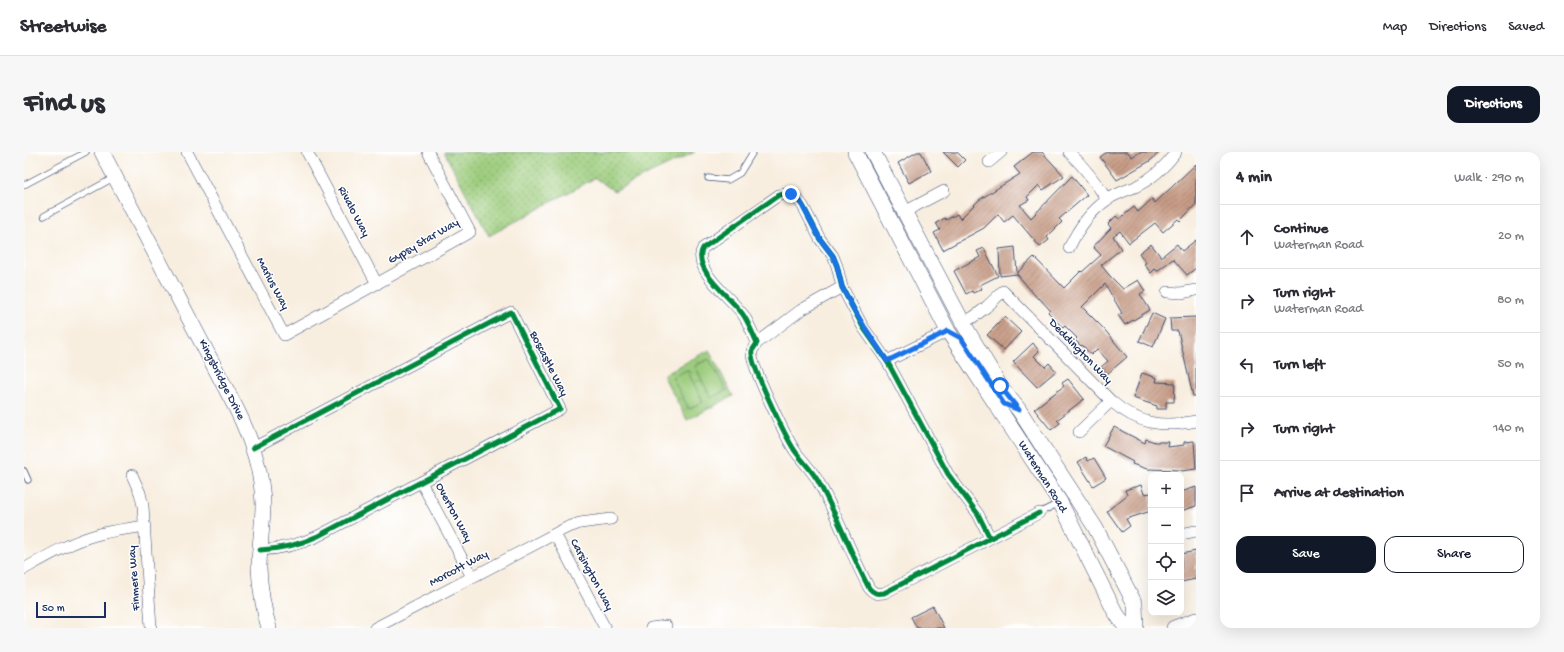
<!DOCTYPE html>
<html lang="en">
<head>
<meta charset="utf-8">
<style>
	:root { --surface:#fff; --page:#f7f7f7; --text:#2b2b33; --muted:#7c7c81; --line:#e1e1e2; --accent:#111827 }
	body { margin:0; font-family:"Gochi Hand",sans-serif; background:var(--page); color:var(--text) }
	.controls { position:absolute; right:12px; bottom:12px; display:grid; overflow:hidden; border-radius:8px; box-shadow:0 4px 16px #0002 }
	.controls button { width:36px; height:36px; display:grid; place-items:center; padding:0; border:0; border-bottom:1px solid var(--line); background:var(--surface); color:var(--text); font:20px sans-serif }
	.scale { position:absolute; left:12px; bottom:10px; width:70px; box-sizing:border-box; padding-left:4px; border:2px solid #1b2f5e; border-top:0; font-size:11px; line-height:14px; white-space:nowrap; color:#1b2f5e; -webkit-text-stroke:3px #fff; paint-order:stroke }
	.stop { position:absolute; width:12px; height:12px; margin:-9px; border:3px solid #1a73e8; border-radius:50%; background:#fff }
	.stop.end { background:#1a73e8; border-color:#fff; box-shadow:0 1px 4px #0008 }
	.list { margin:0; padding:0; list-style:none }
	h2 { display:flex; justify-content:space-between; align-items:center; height:52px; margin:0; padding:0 16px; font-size:17px }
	h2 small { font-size:13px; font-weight:400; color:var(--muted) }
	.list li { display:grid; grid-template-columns:26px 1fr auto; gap:12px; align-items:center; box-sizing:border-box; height:64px; padding:0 16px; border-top:1px solid var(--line) }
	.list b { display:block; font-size:15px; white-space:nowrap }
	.list p { margin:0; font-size:13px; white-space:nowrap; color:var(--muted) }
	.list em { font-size:13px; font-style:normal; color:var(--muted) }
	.actions { display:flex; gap:8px; padding:12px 16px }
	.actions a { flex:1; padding:9px 0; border:1px solid var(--accent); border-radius:12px; text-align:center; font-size:14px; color:var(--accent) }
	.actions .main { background:var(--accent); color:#fff }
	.icon { flex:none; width:22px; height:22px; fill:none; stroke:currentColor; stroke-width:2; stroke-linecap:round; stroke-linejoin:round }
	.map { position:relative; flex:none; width:1172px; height:476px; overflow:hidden; border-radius:12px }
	header { display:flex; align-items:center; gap:24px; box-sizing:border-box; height:56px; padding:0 20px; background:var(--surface); border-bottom:1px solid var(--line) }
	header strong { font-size:19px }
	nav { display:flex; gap:22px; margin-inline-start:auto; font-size:14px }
	.intro { display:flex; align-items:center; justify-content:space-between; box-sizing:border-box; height:96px; padding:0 24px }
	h1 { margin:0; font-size:28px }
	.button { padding:10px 18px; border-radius:12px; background:var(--accent); color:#fff; font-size:14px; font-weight:700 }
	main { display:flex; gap:24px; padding:0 24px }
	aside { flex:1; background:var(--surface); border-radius:12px; box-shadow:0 4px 16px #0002 }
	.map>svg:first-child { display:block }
	.grass { fill:url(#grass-dots); stroke:#5c7e6c }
	.park { fill:url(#park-crowns); stroke:#5c7e6c }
	.garden { fill:#9ccc7b; stroke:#5c7e6c }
	.building { fill:url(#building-hatch) }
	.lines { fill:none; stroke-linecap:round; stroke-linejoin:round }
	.lane-casing { stroke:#3c4c71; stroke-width:7 }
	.street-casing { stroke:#3c4c71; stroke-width:12 }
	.secondary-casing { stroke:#3c4c71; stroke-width:16 }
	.lane { stroke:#fff; stroke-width:5.5 }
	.street { stroke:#fff; stroke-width:11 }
	.secondary { stroke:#fff; stroke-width:15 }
	.cycleway-casing { stroke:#fff; stroke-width:8 }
	.cycleway { stroke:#00873e; stroke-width:5 }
	.route { stroke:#1a73e8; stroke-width:5 }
	.labels { text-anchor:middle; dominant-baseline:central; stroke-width:3; stroke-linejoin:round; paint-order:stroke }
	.street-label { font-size:12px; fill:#1b2f5e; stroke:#fff }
</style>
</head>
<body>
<header>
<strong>Streetwise</strong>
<nav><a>Map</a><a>Directions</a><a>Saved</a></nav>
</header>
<div class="intro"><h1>Find us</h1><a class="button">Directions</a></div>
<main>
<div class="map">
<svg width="1172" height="476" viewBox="0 0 1172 476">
	<defs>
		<pattern id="grass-dots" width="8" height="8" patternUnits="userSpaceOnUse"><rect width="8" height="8" fill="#9ccc7b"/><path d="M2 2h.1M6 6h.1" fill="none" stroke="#7ea668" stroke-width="1.8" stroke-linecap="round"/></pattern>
		<pattern id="park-crowns" width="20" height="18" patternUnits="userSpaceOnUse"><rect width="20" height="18" fill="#9ccc7b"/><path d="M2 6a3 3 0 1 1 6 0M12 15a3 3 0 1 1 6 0" fill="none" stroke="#7ea668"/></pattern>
		<pattern id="building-hatch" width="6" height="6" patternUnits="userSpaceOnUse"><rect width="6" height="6" fill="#c79c86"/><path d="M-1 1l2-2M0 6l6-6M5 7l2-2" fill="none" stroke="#a18071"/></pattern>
	</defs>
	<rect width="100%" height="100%" fill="#fff"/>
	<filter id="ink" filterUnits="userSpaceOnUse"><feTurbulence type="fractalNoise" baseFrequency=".025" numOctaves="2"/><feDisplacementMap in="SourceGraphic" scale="8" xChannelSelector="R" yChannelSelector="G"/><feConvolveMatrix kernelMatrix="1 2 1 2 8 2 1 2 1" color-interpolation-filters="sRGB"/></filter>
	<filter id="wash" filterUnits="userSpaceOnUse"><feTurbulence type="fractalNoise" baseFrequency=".012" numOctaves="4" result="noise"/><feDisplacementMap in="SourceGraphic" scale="16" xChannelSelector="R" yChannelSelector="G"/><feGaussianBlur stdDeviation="0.9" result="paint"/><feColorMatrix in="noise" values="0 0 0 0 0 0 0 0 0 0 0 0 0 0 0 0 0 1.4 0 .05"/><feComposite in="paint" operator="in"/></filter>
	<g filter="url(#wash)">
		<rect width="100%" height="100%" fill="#f8eedf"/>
		<path class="grass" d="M420 0H671L590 39 571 26 465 84Z"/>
		<path class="park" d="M685 198 709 244 663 268 639 223Z"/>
		<path class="garden" d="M685 207 702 238 687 246 671 214Z
			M663 218 679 250 665 257 648 225Z"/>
		<g id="blocks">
			<path class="building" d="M893 0H897L907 19 885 31 874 11Z
				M919 0H933L941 8 934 15Z
				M1009 0H1018L1040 24 1019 38 1015 33 1003 45 1005 48 996 53 1007 66 1048 24 1063 43 1035 67 1038 70 1023 85 1025 88 1016 95 989 63 980 70 974 62 960 76 919 98 910 81 916 78 912 71 921 66 922 68 933 62 936 67 955 48 996 22 990 15Z
				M1083 0H1104L1108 5 1116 0H1136L1126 9 1093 28 1076 5Z
				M1172 12V52L1156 69 1154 67 1139 80 1131 71 1105 91 1096 79 1089 84 1097 97 1077 113 1085 123 1099 137 1114 128 1121 139 1116 142 1126 158 1101 173 1094 163 1098 161 1081 132 1058 155 1080 177 1103 205 1083 222 1077 215 1084 209 1073 197 1067 203 1058 193 1057 194 1051 188 1053 186 1041 174 1039 176 1024 160 1026 158 1015 146 1014 147 993 122 976 124 975 97 991 95 993 121 1010 105 1040 136 1057 119 1058 120 1077 103 1069 95 1087 76 1084 72 1092 64 1095 67 1110 55 1114 60 1128 47 1131 51Z
				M1172 88V116L1163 123 1149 107 1133 119 1131 117 1127 121 1120 112 1122 111 1115 101 1127 92 1137 105 1153 92 1158 99Z
				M960 96 974 124 956 133 958 137 949 141 948 139 942 142 930 119 956 105 953 99Z
				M1128 161 1141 167 1129 195 1115 189Z
				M981 165 997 180 980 198 963 183Z
				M1172 165V244H1169L1154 179H1147L1146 166Z
				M1009 191 1015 199 1010 204 1021 215 1025 211 1032 219 1013 235 989 210Z
				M1118 221 1133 226 1132 230 1151 231 1150 250H1142V257H1133V254L1109 246Z
				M1044 227 1060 247 1033 268 1036 271 1027 278 1010 257 1040 234 1038 231Z
				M1090 275 1121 291 1122 287 1131 290H1145L1144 295 1160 293V290L1170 289 1172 317 1158 319 1157 318 1123 317 1108 312 1109 310 1079 294Z
				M1062 305 1064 309 1070 306 1082 326 1069 334 1054 310Z
				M1117 333 1120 342 1127 341V359L1102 367 1106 374 1098 380 1083 359 1103 343 1101 338Z
				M1172 335V354L1157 359V340Z
				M1172 399V427L1157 430V402Z
				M909 454 920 476H893L887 465Z"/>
		</g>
	</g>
	<g filter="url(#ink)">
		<use href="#blocks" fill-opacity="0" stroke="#3c4c71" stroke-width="1"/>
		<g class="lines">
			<defs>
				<path id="lane" d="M684 26 704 28 716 21 729 0
					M0 33 62 0
					M20 64 91 25
					M0 319 4 328
					M1015 361 1035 351"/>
				<path id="street" d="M163 0 260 183 446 80 404 0
					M283 0 353 132
					M1045 0C1060 15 1072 30 1083 48
					M965 10 977 0
					M882 59 920 39
					M1045 96C1054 77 1065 60 1083 48 1091 42 1101 39 1111 35 1128 27 1141 15 1152 0
					M1143 140 1157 141 1172 138
					M939 171C955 163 966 152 979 139L1087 249C1114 272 1137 276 1172 269
					M733 191 777 158 818 135
					M863 209 924 179
					M1055 280 1087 249
					M229 296 487 160 536 257 294 384C275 393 257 397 236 398
					M108 323 116 341 119 354 127 476
					M397 330 448 425
					M531 382 581 476
					M1157 382 1172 379
					M966 386 954 362 924 322 863 209 839 175 818 135 813 114 809 104 796 87 779 54 771 44 762 42 755 43 679 96C666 117 710 148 720 164 725 172 729 182 733 191 732 193 729 197 728 199 725 211 763 287 771 299 779 310 789 319 795 331 814 365 827 402 845 436 850 442 853 442 860 441L1015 361
					M0 417C23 404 47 390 72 383 88 378 104 377 121 374
					M351 476 542 376 556 371 587 367
					M627 476 642 474"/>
				<path id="secondary" d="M78 0 212 256C227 286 238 318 239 352 239 374 235 395 235 416 236 436 239 456 245 476
					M831 0 924 179 1036 350 1090 458 1102 476
					M849 0 939 171 976 234 995 258 1024 303 1071 375 1111 452 1112 476
					M1150 476 1172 468"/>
			</defs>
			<use href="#lane" class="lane-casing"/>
			<use href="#street" class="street-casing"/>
			<use href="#secondary" class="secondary-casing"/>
			<use href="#lane" class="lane"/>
			<use href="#street" class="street"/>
			<use href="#secondary" class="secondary"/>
			<defs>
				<path id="cycleway" d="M229 296 487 160 536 257 294 384C275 393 257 397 236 398
					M966 386 954 362 924 322 863 209 839 175 818 135 813 114 809 104 796 87 779 54 771 44 762 42 755 43 679 96C666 117 710 148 720 164 725 172 729 182 733 191 732 193 729 197 728 199 725 211 763 287 771 299 779 310 789 319 795 331 814 365 827 402 845 436 850 442 853 442 860 441L1015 361"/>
			</defs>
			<use href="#cycleway" class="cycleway-casing"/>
			<use href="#cycleway" class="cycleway"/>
		</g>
	</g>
	<g class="lines" filter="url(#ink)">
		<path class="route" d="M767 42 775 47 796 87 809 104 813 114 818 135 829 156 840 174 863 209 924 179 937 186 980 252 995 258 976 234"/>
	</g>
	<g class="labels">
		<g class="street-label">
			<text transform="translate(329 60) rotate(62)">Rivalo Way</text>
			<text transform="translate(400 90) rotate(-30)">Gypsy Star Way</text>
			<text transform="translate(248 132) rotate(62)">Marius Way</text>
			<text transform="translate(1056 200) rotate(46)">Deddington Way</text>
			<text transform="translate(524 212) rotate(63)">Boscastle Way</text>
			<text transform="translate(197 228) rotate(63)">Kingsbridge Drive</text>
			<text transform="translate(1018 325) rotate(58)">Waterman Road</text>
			<text transform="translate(429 361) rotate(62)">Overton Way</text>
			<text transform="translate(435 417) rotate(-28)">Morcott Way</text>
			<text transform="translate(567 423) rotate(62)">Carsington Way</text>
			<text transform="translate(111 426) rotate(-94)">Finmere Way</text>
		</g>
	</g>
</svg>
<div class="controls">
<button>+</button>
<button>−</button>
<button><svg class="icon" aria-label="locate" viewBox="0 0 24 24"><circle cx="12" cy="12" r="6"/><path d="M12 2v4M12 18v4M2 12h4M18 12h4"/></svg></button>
<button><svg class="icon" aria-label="layers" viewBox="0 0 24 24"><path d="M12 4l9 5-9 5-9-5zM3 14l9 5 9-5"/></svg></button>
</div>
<div class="scale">50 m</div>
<div class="stop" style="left:976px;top:234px"></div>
<div class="stop end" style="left:767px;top:42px"></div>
</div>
<aside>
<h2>4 min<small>Walk · 290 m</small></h2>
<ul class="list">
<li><svg class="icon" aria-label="ahead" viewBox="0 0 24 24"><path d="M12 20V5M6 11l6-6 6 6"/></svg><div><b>Continue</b><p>Waterman Road</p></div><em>20 m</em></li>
<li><svg class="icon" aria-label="right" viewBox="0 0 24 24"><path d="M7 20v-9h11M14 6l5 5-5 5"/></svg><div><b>Turn right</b><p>Waterman Road</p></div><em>80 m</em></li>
<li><svg class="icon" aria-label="left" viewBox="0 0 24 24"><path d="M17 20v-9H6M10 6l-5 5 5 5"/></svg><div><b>Turn left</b></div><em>50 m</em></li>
<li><svg class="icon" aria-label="right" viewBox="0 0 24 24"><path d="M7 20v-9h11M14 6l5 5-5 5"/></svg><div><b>Turn right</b></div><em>140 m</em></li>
<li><svg class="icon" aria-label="arrive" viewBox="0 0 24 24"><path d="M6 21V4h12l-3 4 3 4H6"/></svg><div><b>Arrive at destination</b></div></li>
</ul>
<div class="actions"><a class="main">Save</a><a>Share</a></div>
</aside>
</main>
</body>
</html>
